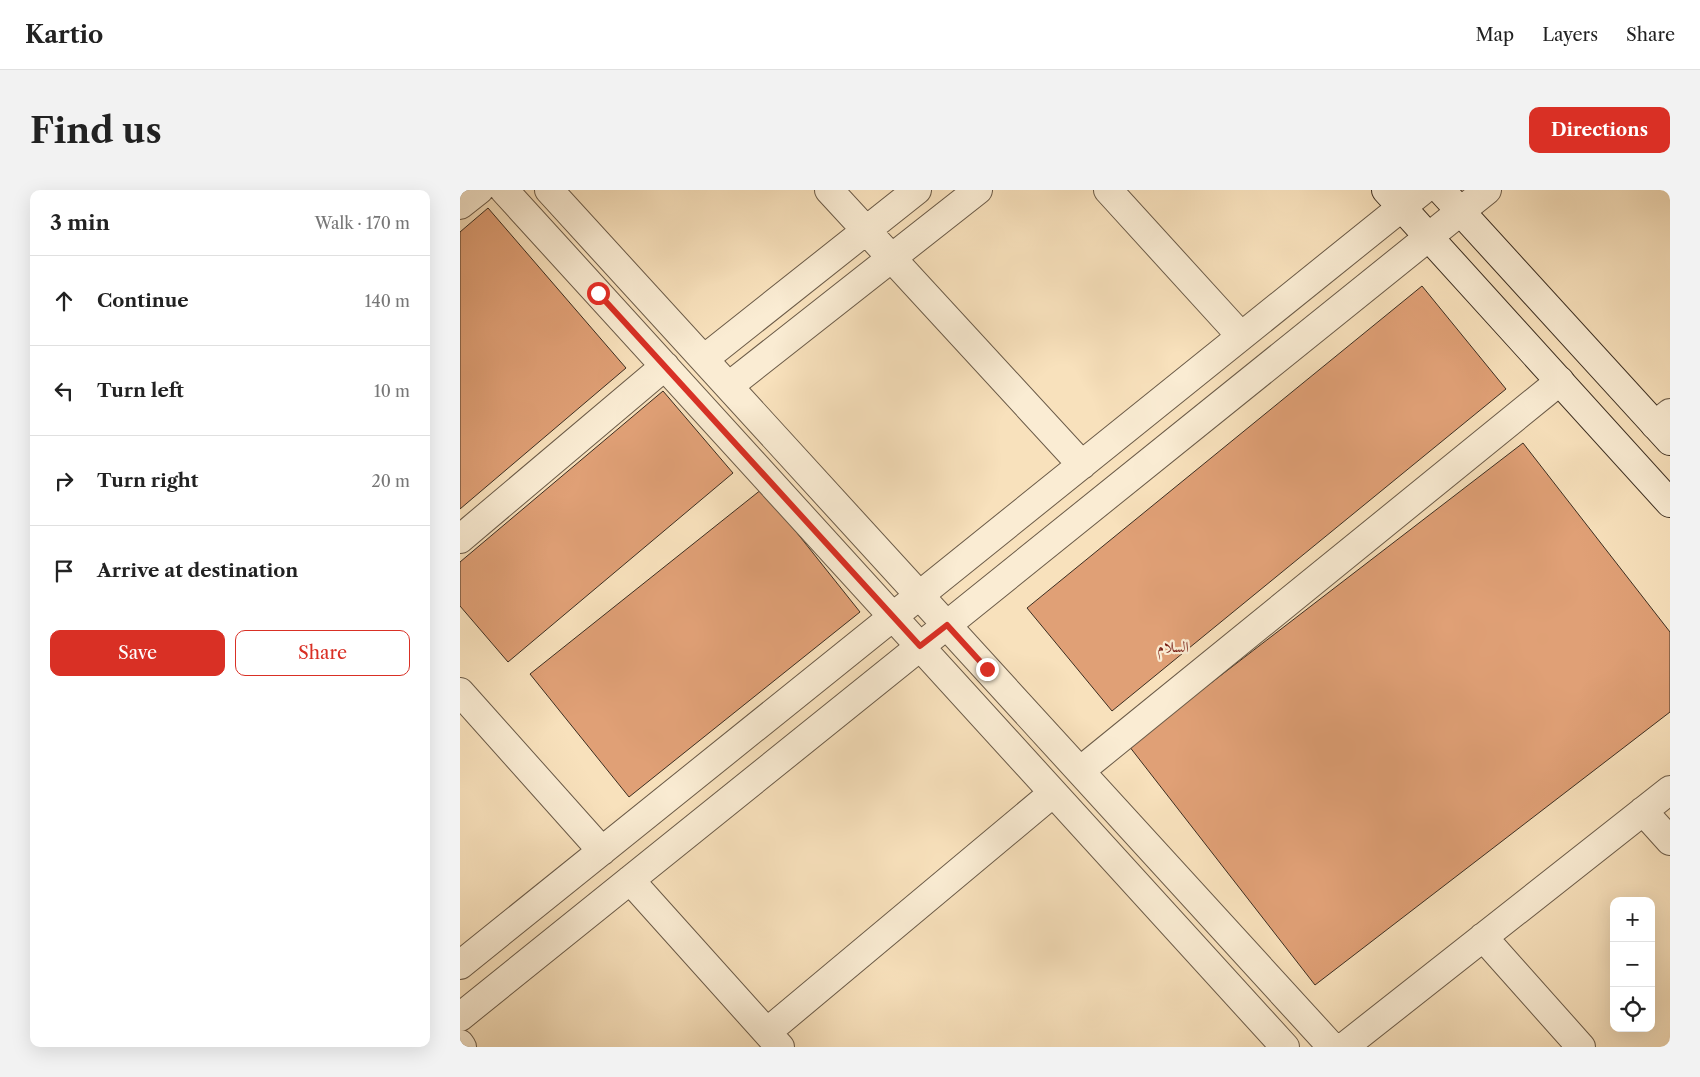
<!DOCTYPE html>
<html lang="en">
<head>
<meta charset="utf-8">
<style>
	:root { --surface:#fff; --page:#f2f2f2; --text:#222; --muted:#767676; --line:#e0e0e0; --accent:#d93025 }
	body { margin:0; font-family:"Libre Caslon Text",Amiri,serif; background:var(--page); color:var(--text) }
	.controls { position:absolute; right:15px; bottom:15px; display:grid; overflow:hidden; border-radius:10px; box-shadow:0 5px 20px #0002 }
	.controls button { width:45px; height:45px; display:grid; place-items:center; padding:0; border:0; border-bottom:1px solid var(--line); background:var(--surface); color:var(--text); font:25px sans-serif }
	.stop { position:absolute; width:15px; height:15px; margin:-11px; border:4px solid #d93025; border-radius:50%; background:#fff }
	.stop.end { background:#d93025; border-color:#fff; box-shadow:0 1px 5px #0008 }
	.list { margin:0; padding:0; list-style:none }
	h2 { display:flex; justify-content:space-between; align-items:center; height:65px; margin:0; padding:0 20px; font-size:21px }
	h2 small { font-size:16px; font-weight:400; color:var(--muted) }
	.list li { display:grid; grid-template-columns:32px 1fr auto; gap:15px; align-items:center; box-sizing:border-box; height:90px; padding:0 20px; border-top:1px solid var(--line) }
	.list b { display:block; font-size:19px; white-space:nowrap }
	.list em { font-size:16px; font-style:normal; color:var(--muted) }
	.actions { display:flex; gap:10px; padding:15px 20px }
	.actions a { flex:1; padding:11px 0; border:1px solid var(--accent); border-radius:10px; text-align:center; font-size:18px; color:var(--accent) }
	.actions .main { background:var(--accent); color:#fff }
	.icon { flex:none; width:28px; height:28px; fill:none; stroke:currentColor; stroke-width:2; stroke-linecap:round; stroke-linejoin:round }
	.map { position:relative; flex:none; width:1210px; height:857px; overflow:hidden; border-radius:10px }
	header { display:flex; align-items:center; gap:30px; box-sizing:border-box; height:70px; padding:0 25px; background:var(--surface); border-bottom:1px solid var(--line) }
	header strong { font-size:24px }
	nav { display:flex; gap:28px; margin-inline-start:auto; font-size:18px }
	.intro { display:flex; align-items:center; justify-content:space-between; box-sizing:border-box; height:120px; padding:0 30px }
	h1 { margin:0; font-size:35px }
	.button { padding:12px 22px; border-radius:10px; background:var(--accent); color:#fff; font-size:18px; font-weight:700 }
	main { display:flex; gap:30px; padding:0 30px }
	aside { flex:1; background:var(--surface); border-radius:10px; box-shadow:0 5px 20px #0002 }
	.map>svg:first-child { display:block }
	.building { fill:#e0a076; stroke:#3c2e21 }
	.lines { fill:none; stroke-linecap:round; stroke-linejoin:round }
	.minor-casing { stroke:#6b5b48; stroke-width:30 }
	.tertiary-casing { stroke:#6b5b48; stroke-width:30 }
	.secondary-casing { stroke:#3c2e21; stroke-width:30 }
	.minor { stroke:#faecd3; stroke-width:28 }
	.tertiary { stroke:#faecd3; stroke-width:28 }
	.secondary { stroke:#faecd3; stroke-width:28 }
	.route { stroke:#d93025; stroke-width:6 }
	.labels { text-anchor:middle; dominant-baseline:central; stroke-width:4.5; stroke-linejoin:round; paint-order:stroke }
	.neighbourhood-label { font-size:15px; fill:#7a1f14; stroke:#faecd3 }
</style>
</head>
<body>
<header>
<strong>Kartio</strong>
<nav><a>Map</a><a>Layers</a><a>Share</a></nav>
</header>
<div class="intro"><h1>Find us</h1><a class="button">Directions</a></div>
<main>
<aside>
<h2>3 min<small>Walk · 170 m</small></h2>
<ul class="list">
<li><svg class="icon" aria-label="ahead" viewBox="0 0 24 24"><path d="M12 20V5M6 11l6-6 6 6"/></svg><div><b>Continue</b></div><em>140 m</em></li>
<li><svg class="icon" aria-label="left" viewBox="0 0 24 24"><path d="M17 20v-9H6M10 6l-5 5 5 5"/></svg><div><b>Turn left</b></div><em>10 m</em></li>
<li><svg class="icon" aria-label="right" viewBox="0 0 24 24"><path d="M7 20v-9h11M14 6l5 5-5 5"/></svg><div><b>Turn right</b></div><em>20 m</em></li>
<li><svg class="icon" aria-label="arrive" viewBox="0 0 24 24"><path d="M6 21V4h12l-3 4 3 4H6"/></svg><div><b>Arrive at destination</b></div></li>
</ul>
<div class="actions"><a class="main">Save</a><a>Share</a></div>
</aside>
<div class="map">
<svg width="1210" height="857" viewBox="0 0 1210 857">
	<rect width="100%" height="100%" fill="#f8e1bc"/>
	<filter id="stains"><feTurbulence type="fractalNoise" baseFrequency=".004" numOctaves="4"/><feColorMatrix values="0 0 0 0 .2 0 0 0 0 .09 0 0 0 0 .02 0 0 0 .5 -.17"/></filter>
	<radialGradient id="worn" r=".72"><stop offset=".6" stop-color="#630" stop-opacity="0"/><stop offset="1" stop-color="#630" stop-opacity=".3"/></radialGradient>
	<path class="building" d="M28 18 166 178 0 319V42Z
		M962 96 1046 199 652 521 567 418Z
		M203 201 273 283 48 472 0 416V372Z
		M1063 253 1210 442V522L855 795 669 556Z
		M302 299 400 422 169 607 70 484Z"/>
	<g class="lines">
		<defs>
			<path id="minor" d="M44 0 825 857
				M89 0 872 857
				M369 0 622 275
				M648 0 781 146
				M0 15 19 0
				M244 169 457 0
				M269 196 518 0
				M1195 235 1210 223
				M0 349 205 176
				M0 502 142 661
				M620 581 1100 191
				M1183 621 1210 651
				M170 690 320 857
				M1023 747 1121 857
				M0 775 963 0
				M0 827 1027 0
				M307 842 593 603
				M884 857 1210 600"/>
			<path id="tertiary" d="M0 854 2 857"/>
			<path id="secondary" d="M926 0 1210 313
				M981 0 1210 251"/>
		</defs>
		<use href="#minor" class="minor-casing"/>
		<use href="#tertiary" class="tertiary-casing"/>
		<use href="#secondary" class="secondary-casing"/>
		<use href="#minor" class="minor"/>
		<use href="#tertiary" class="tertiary"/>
		<use href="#secondary" class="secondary"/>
	</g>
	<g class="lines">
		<path class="route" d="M138 103 460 456 487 435 527 479"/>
	</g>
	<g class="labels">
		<g class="neighbourhood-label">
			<text x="713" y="456">السلام</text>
		</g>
	</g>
	<rect width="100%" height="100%" filter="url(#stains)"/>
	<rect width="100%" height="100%" fill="url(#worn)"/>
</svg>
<div class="controls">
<button>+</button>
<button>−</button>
<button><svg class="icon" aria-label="locate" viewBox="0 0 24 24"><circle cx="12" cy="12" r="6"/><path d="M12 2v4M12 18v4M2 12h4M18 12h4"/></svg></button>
</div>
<div class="stop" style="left:138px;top:103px"></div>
<div class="stop end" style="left:527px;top:479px"></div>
</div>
</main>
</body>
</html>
